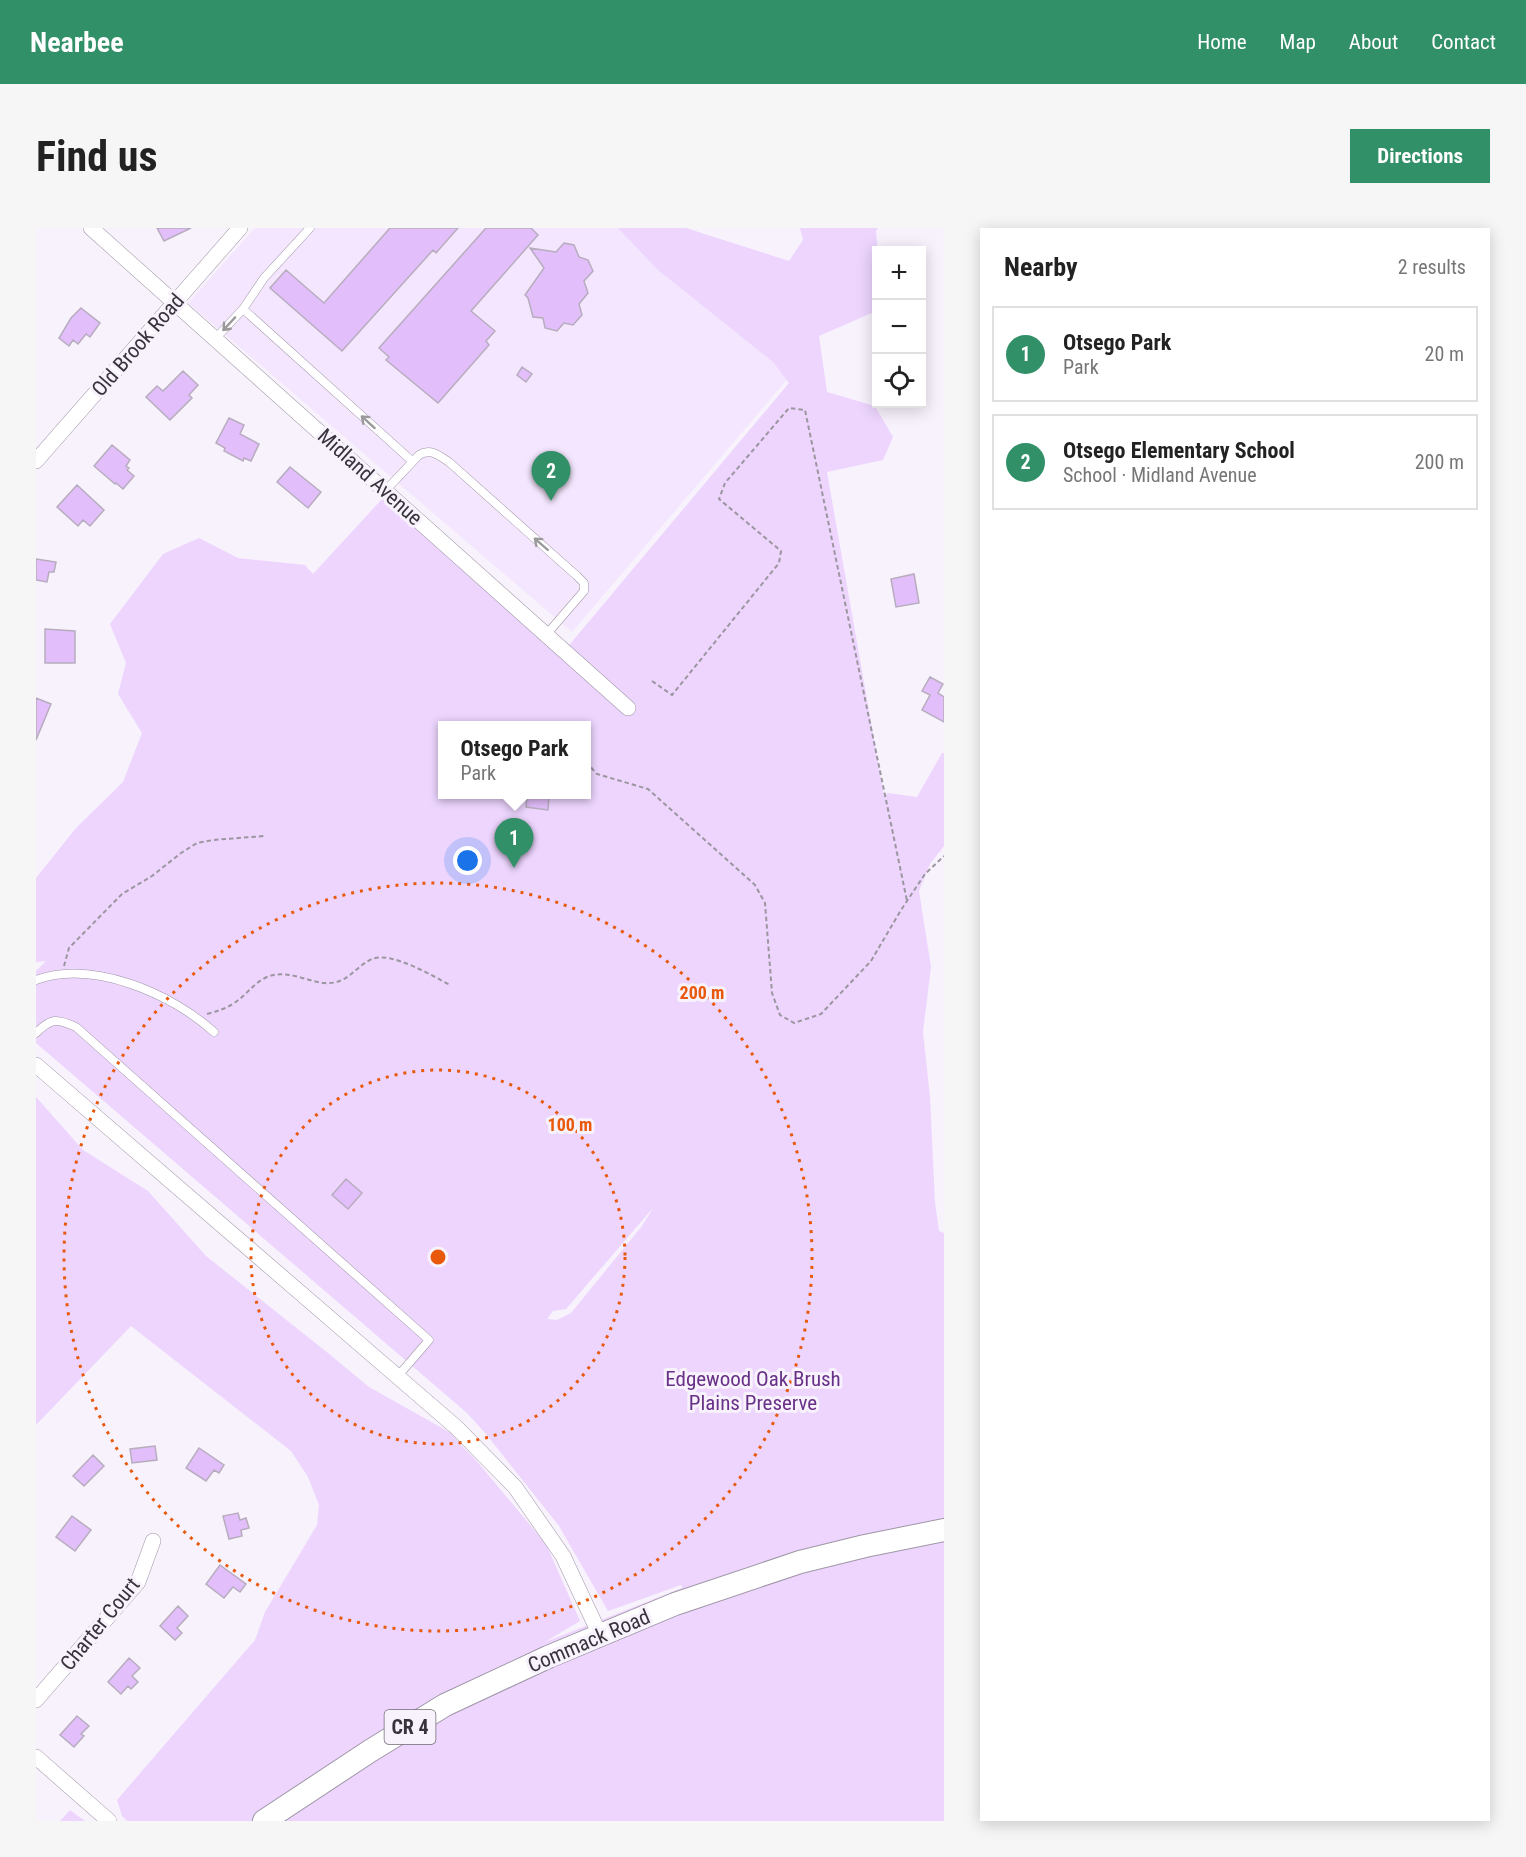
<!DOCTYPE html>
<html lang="en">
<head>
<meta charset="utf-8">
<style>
	:root { --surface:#fff; --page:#f6f6f6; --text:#222; --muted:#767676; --line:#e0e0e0; --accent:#329068 }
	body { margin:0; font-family:"Roboto Condensed",sans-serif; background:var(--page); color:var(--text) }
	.controls { position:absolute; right:18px; top:18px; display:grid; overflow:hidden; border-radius:0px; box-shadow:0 3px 15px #0003 }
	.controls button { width:54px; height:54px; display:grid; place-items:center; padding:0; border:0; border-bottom:2px solid var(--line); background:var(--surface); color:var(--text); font:30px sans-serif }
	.you { position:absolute; left:432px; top:633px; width:21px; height:21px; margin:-15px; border:4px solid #fff; border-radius:50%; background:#1a73e8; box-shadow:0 0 0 9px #1a73e833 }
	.badge { display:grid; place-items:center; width:39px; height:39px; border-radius:50%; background:var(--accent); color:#fff; font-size:20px; font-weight:700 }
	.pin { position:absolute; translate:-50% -50px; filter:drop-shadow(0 2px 3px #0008) }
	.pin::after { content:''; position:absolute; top:32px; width:21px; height:18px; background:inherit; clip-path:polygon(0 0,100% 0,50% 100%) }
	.popup { position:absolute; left:402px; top:493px; width:153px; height:78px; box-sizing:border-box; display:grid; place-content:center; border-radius:0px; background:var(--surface); filter:drop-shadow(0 2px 4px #0005); font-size:20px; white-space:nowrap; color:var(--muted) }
	.popup b { font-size:22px; color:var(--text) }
	.popup::after { content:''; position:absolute; left:50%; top:100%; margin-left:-12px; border:12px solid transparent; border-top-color:var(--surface) }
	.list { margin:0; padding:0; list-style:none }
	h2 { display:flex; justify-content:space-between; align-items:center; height:78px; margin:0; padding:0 24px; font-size:26px }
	h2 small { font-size:20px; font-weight:400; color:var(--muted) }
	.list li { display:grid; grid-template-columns:39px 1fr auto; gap:18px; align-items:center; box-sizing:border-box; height:96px; margin:0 12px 12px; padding:0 12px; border:2px solid var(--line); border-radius:0px }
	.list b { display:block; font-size:22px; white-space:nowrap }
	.list p { margin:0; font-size:20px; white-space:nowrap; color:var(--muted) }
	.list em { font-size:20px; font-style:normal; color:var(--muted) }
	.icon { flex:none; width:33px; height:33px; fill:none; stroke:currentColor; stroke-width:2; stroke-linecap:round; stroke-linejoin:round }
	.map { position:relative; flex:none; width:908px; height:1593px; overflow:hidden; border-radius:0px }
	header { display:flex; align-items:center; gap:36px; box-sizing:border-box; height:84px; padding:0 30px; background:var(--accent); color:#fff }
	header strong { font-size:28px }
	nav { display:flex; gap:33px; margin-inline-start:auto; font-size:21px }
	.intro { display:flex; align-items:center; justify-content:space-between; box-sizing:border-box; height:144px; padding:0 36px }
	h1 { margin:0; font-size:42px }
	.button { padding:15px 27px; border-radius:0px; background:var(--accent); color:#fff; font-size:21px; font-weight:700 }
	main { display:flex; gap:36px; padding:0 36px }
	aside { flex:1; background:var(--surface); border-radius:0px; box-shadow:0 3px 15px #0003 }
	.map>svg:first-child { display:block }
	.built { fill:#f4e6fe }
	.green { fill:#edd5fe; fill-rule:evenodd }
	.building { fill:#e2befa; stroke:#b7adbe; stroke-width:1.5 }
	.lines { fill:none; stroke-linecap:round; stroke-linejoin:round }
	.service-casing { stroke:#9f96a6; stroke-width:9 }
	.minor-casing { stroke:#9f96a6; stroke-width:16 }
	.primary-casing { stroke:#9f96a6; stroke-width:24 }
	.path { stroke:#9b969f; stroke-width:2; stroke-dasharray:4.5 3; stroke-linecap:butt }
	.service { stroke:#fff; stroke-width:8 }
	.minor { stroke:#fff; stroke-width:15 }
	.primary { stroke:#fff; stroke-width:22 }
	.oneway { stroke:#9b999c }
	.ring { fill:none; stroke:#e8590c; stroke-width:3; stroke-dasharray:3 6 }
	.labels { text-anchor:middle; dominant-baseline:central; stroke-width:6; stroke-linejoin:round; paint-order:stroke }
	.shield { fill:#f8f2fd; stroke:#716c74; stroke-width:1.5 }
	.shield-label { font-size:20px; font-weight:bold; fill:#37333a }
	.street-label { font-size:21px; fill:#37333a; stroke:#f8f2fd }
	.park-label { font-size:21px; fill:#683087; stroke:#f8f2fd }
	.centre { fill:#e8590c; stroke:#f8f2fd; stroke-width:3 }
	.ring-label { font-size:18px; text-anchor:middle; font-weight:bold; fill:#e8590c; stroke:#f8f2fd; stroke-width:6; stroke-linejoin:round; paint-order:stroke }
</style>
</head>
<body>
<header>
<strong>Nearbee</strong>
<nav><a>Home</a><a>Map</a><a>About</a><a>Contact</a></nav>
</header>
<div class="intro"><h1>Find us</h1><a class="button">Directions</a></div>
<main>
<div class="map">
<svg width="908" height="1593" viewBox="0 0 908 1593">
	<rect width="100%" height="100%" fill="#f8f2fd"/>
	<path class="built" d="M219 0H589L759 142 536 404 152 75Z"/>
	<path class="green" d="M582 0H650L753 33 767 12 764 0H842L840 3C842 21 844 66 838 84L783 108 791 164 839 178 857 209 847 232 791 244 848 568 852 565 881 569 906 525H908V618L894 636 883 663 895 739 887 804 894 869 899 974 903 1003 908 1005V1593H91L86 1588 81 1572 219 1412 229 1384 281 1297 283 1277 272 1249 255 1223 95 1098 0 1197V869L47 922 112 963 170 1028 292 1125 333 1159 415 1205 424 1216 439 1231 510 1316 544 1393 509 1414 646 1360 645 1357 572 1383 523 1298 450 1206 431 1185 0 815V743L10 733 0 734V650L40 600 87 554 106 505 82 466 90 435 74 396 127 326 163 310 202 330 269 337 277 346 346 271 524 428 753 155 737 134 622 42ZM406 498H550V566H406ZM617 980 606 998 535 1085 521 1092 511 1091 517 1083 530 1081Z
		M34 1582 49 1593H24Z"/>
	<path class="building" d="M121 0H155L128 13Z
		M354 0H422L400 25 397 22 306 123 234 60 250 42 288 75Z
		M450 0H495L502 7 435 83 459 103 450 113 453 117 402 175 350 132 353 129 343 120Z
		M528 15 538 17 543 29 552 32 557 43 548 53 552 65 543 76 546 87 537 97 528 95 521 103 509 100 507 90 497 89 492 70 489 67 508 40 494 20 520 24Z
		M45 80 64 95 54 109 50 106 42 116 37 112 33 118 23 110 35 90Z
		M486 139 496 146 490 154 481 147Z
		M147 143 162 157 153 167 156 170 134 192 110 169 121 158 127 163Z
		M193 190 208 197 204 206 223 216 215 233 208 230 207 233 188 223 189 220 180 215Z
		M76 217 94 232 90 238 93 240 91 242 98 248 87 261 80 255 79 256 58 238Z
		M254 239 285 264 272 280 241 254Z
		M41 257 68 282 54 298 47 292 42 298 21 279Z
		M0 331 20 334 18 344H13L11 354 0 352Z
		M878 346 883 375 860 379 855 351Z
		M9 401 39 403V435H9Z
		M894 449 907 456 902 465 908 469V494L886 482 894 467 886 463Z
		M0 470 15 476 0 512Z
		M491 567H513L512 582 490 579Z
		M310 951 326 965 312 981 296 967Z
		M119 1218 121 1232 96 1235 94 1221Z
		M163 1220 188 1237 183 1245 178 1242 170 1253 150 1240Z
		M57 1227 68 1238 48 1258 37 1248Z
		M202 1285 204 1292 210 1290 213 1300 205 1302 206 1308 193 1311 187 1288Z
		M36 1288 55 1302 39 1323 20 1309Z
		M184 1337 210 1356 204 1364 197 1359 188 1370 170 1356Z
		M142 1378 152 1388 141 1400 146 1405 139 1412 124 1398Z
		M93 1430 104 1440 96 1448 102 1454 95 1461 92 1458 85 1466 72 1454Z
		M41 1488 53 1498 45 1506 48 1508 38 1519 24 1507Z"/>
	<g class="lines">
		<defs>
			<path id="service" d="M207 81 376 233
				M179 111 207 81 228 50 274 0
				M349 263 383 227C395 220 402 227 413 234L541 348 548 355V363L510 407
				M0 752C57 731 136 766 178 804
				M0 805C15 790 21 790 40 799L393 1112 362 1148"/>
			<path id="minor" d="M55 0 592 480
				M0 233 204 0
				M0 837 420 1199 479 1259 527 1328 564 1407
				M0 1472 102 1354 117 1313
				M0 1529 73 1593"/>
			<path id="primary" d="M228 1593 334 1523 409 1477 512 1429 639 1376 764 1334 829 1318 908 1302"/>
		</defs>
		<use href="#service" class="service-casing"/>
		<use href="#minor" class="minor-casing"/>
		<use href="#primary" class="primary-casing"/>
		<path class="path" d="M616 453 636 467 743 335 745 323 683 271 689 255 753 180 769 182 871 673
			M550 534 561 546 612 561 719 657 729 675 736 765 744 787 758 795 785 786 835 733 865 682 889 646 908 628
			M28 738 33 720 86 666 116 648 145 625 161 615 177 612 228 608
			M171 786C182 783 192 780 201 773 211 766 217 756 229 750 248 740 269 753 288 755 312 757 318 739 336 731 355 723 397 748 414 757"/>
		<use href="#service" class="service"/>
		<use href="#minor" class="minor"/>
		<use href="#primary" class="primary"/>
	</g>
	<defs><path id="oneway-shaft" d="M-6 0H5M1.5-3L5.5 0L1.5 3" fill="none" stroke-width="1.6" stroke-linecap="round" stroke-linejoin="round" transform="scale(1.5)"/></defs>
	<g class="oneway">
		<use href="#oneway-shaft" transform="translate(193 96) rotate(133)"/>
		<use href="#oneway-shaft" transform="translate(332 194) rotate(-138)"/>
		<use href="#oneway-shaft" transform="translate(505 316) rotate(-139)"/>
	</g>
	<g class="ring">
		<circle cx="402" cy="1029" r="187"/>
		<circle cx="402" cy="1029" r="374"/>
	</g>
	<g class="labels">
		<rect class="shield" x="348.5" y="1482" width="51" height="34" rx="4.5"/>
		<g class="shield-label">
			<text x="374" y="1499">CR 4</text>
		</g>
		<g class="street-label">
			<text transform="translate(102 117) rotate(-49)">Old Brook Road</text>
			<text transform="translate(334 249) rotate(42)">Midland Avenue</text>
			<text transform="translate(64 1396) rotate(-51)">Charter Court</text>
			<text transform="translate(553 1413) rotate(-23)">Commack Road</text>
		</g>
		<g class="park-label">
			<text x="717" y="1151">Edgewood Oak Brush<tspan x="717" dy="24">Plains Preserve</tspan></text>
		</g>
	</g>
	<circle cx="402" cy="1029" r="9" class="centre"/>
	<g class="ring-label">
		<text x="666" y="771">200 m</text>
		<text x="534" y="903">100 m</text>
	</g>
</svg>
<div class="controls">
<button>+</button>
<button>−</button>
<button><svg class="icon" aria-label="locate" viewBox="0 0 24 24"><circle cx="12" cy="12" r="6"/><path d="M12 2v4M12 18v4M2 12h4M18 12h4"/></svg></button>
</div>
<div class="you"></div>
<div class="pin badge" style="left:478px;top:640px">1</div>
<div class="popup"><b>Otsego Park</b>Park</div>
<div class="pin badge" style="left:515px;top:273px">2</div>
</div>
<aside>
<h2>Nearby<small>2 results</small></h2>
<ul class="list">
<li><span class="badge">1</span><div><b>Otsego Park</b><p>Park</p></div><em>20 m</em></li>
<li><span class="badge">2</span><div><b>Otsego Elementary School</b><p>School · Midland Avenue</p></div><em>200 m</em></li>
</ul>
</aside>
</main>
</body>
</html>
